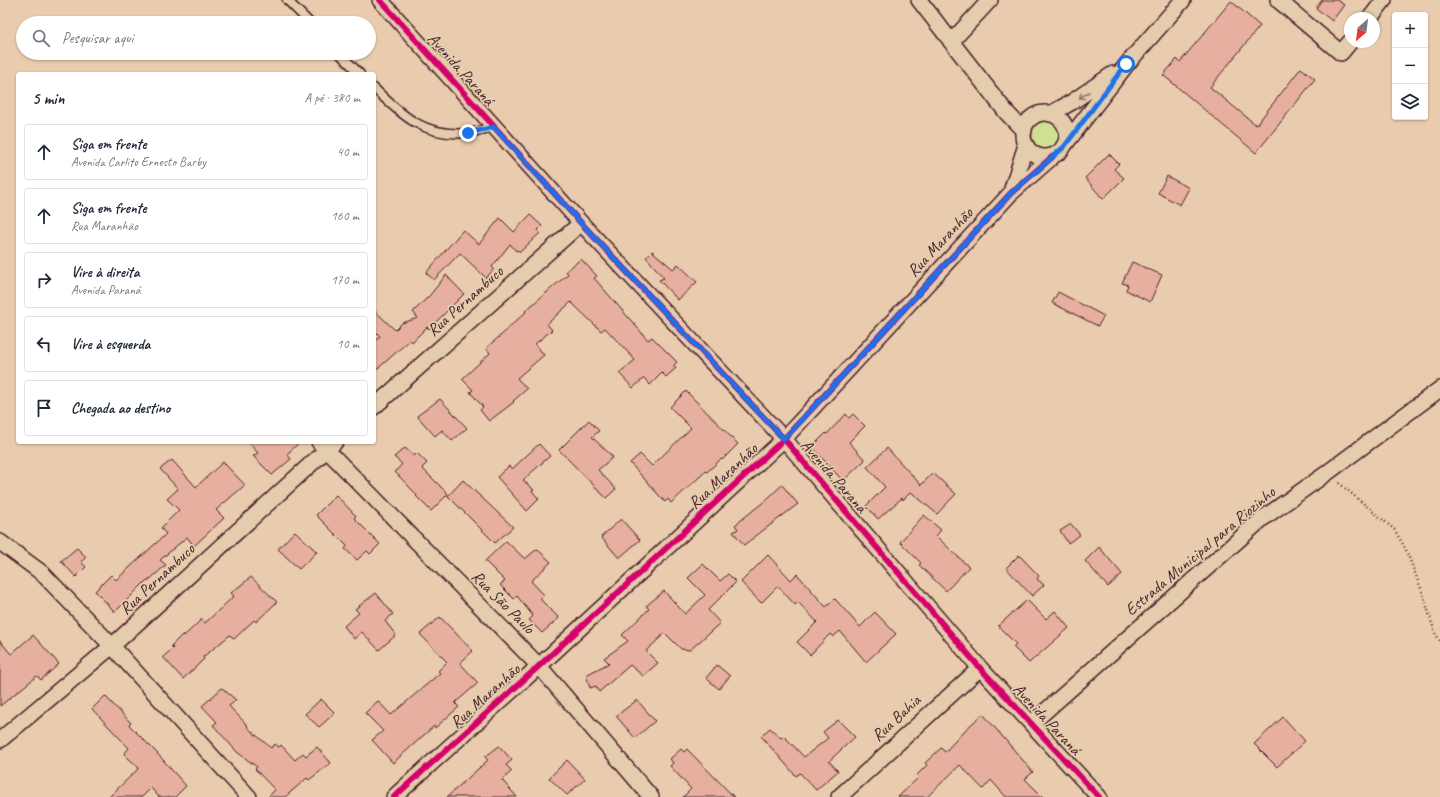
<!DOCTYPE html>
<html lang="pt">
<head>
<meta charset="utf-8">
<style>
	:root { --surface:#fff; --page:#f2f2f3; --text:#1f2937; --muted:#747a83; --line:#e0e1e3 }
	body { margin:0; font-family:Caveat,sans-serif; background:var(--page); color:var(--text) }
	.controls { position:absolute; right:12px; top:12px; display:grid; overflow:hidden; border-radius:4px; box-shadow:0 1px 3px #0004 }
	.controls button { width:36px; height:36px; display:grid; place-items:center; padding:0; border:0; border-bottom:1px solid var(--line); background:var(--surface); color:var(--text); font:20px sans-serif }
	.compass { position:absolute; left:1344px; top:12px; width:36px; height:36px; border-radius:50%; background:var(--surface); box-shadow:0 1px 3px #0004; rotate:208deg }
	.stop { position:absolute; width:12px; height:12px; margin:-9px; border:3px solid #1a73e8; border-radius:50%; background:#fff }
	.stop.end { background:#1a73e8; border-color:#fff; box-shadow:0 1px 4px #0008 }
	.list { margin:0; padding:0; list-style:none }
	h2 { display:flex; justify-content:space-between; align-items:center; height:52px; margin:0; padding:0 16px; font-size:17px }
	h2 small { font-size:13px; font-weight:400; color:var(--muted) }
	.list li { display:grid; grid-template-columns:26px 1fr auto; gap:12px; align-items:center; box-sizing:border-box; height:56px; margin:0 8px 8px; padding:0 8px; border:1px solid var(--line); border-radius:4px }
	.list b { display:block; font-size:15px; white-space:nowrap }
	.list p { margin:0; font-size:13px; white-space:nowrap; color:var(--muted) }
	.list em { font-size:13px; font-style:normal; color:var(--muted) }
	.icon { flex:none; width:22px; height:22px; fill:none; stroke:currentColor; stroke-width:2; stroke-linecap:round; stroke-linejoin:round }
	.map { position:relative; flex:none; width:1440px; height:797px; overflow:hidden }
	.search { position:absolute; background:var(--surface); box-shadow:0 1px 3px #0004; left:16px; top:16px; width:360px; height:44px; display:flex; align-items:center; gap:10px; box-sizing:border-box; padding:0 14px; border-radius:22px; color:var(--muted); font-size:15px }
	.panel { position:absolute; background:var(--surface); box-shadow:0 1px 3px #0004; left:16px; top:72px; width:360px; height:372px; border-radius:4px }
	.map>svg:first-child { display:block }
	.green { fill:#d0e093; stroke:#8d805f }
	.building { fill:#e6afa0; stroke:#4a1f2b }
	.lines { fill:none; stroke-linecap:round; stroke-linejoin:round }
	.lane-casing { stroke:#4a1f2b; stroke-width:11 }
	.street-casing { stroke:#4a1f2b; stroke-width:18 }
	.path { stroke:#4a1f2b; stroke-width:2.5; stroke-dasharray:1 3; stroke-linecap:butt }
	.lane { stroke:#e3cdac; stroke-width:8 }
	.street { stroke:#e3cdac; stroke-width:15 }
	.cycleway-casing { stroke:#e3cdac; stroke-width:8 }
	.cycleway { stroke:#d6006c; stroke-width:6 }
	.oneway { stroke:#96766c }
	.route { stroke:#1a73e8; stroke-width:5 }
	.labels { text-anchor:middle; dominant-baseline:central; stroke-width:3.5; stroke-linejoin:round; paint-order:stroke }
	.street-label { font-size:17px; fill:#4a1f2b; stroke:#e3cdac }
</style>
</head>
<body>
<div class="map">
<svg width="1440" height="797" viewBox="0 0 1440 797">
	<rect width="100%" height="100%" fill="#e9ccad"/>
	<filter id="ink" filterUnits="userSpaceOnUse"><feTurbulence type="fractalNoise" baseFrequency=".025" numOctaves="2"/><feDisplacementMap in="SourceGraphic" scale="8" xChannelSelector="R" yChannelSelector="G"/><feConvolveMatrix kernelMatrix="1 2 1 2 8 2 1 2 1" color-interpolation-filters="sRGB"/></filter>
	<g filter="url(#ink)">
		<path class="green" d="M1032 135a14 14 0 1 1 28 0a14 14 0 1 1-28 0Z"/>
		<path class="building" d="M1322 0H1337L1344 5 1332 21 1316 8Z
			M1231 1 1260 26 1210 87 1256 125 1301 68 1315 79 1256 153 1163 75 1177 59 1180 62Z
			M1109 154 1119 164 1114 169 1124 178 1103 199 1085 178Z
			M1167 176 1189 188 1180 205 1158 193Z
			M530 215 542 226 538 230 540 233 520 252 518 250 516 251 510 244 492 267 494 269 486 278 460 253 434 280 426 273 463 230 479 244 500 218 514 232Z
			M652 251 673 269 678 264 697 282 678 300 659 280 664 278 646 257Z
			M581 259 597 276 594 278 648 340 652 337 677 362 673 366 676 368 666 377 662 373 650 385 644 378 633 388 619 373 635 360 605 328 601 331 571 302 547 324 552 330 535 344 544 355 517 378 527 389 513 401 514 402 489 421 480 410 483 407 470 392 473 390 462 379 490 353 486 348 507 330V329L526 312 525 311 568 274 566 271Z
			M1132 262 1162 275 1150 302 1126 290 1128 285 1122 283Z
			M446 275 464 294 429 329 427 327 412 342 410 340 374 372V342L380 336 374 330V310L395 330 402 323 418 318 413 312 430 295Z
			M1058 292 1104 316 1098 326 1052 303Z
			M686 391 738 444 722 460 721 459 707 472 706 471 671 503 668 499 665 502 630 463 640 454 652 466 691 428 670 407Z
			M440 399 467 428 452 441 442 430 435 436 417 416Z
			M846 414 849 418 853 414 865 426 849 442 865 460 843 481 812 447 826 433 827 434Z
			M589 420 599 431 592 437 613 457 598 470 616 489 606 498 559 450Z
			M248 442H300L287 454 291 459 272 475 253 456 258 453Z
			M539 444 550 456 523 480 534 490 532 491 539 499 527 511 497 477 509 466 512 469Z
			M405 448 414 456 417 453 427 463 422 468 448 494 431 511 416 496 417 495 395 472 402 464 394 457Z
			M887 448 921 485 933 473 956 494 937 514 911 492 903 500 902 498 878 519 866 506 885 487 867 467Z
			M172 460 196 487 223 462 245 485 216 510 224 518 194 546 187 537 160 560 166 565 147 582 146 581 115 612 95 591 111 575 116 580 166 534 161 528 179 510 167 499 178 489 160 469Z
			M463 480 513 527 495 543 448 496Z
			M782 485 798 504 744 545 733 532 738 529 735 525 766 500Z
			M336 495 356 516 354 518 380 544 370 554 367 551 357 560 345 549 347 546 316 515Z
			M924 515 941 530 936 536 969 567 946 591 919 565 921 563 900 542Z
			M621 519 640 540 619 558 601 537Z
			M1071 524 1080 535 1068 543 1060 531Z
			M295 531 317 552 299 569 278 549Z
			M506 541 525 559 537 549 551 562 531 581 544 595 540 599 559 618 542 633 529 620 533 616 517 596 514 599 500 585 505 581 485 561Z
			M1099 547 1122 574 1108 587 1085 561Z
			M77 548 86 557 81 562 86 567 76 577 61 561Z
			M768 555 791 580 797 574 826 607 835 599 860 627 875 612 896 634 866 662 840 631 833 637 830 634 810 655 797 642 817 622 798 602 795 605 778 586 761 603 741 582Z
			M1019 555 1039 576 1037 579 1044 585 1032 596 1006 568Z
			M703 564 720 581 728 574 736 582 708 610 720 623 690 650 681 649 665 633 646 651 658 663 643 676 630 665 599 692 596 686 590 688 586 675 609 663 604 658 628 641 622 635 649 609 646 606 664 591 685 614 705 595 688 578Z
			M251 577 277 602 256 622 254 620 234 639 230 635 203 657 204 659 183 679 163 657 173 648 171 646 183 634 184 636 202 619 205 623 234 596 231 593Z
			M376 593 393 614 385 621 396 635 379 650 362 632 354 639 344 626 359 613 355 609Z
			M1027 600 1046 619 1055 611 1069 628 1029 663 1013 647 1016 644 998 626Z
			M440 617 473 651 460 663 478 683 455 703 459 707 435 728 434 726 393 763 372 740 383 731 365 713 378 701 391 715 440 673 438 671 447 662 420 634Z
			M33 635 59 664 41 680 37 676 0 706V641L11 654Z
			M717 665 730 676 719 689 706 678Z
			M222 688 236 700 229 706 248 726 247 727 271 748 275 744 279 747 281 745 295 760 303 753 306 756 317 747 331 763 309 780 307 778 285 797H268L275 790 255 769 257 767 237 752 213 725 217 722 202 706Z
			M105 696 131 723 129 725 156 752 186 786 175 797H159L151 788 142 797H109L139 768 124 754 129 748 92 709Z
			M321 699 335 713 319 727 305 714Z
			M637 700 655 721 635 738 616 716Z
			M983 714 1033 772 1025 779 1043 797H1006L991 780 983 789 960 765 927 797H898L918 778 916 776 927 765 925 763 941 748 945 752 966 729Z
			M1283 717 1305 741 1277 767 1254 744Z
			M838 720 855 737 829 761 838 771 816 790 800 773 796 776 761 736 770 728 781 738 784 736 804 757 828 738 823 732Z
			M499 746 512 760 506 765 512 771 502 780 517 797H447L488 760 485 757Z
			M681 749 684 752 687 749 734 797H683L691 789 670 766 673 763 670 759Z
			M567 760 585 779 567 795 549 778Z"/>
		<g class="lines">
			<defs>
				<path id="lane" d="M287 0 310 23
					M339 53 360 74
					M374 88C402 116 425 137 467 133 476 132 485 129 494 127"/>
				<path id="street" d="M380 0 581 223 784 439 980 668 1099 797
					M919 0 1006 112 1024 131
					M1278 0 1341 53 1350 42
					M1370 18 1384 0
					M951 42 990 0
					M1023 135a22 22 0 1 1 44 0a22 22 0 1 1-44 0Z
					M1050 114 1072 102 1113 74
					M1063 147 1127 64 1183 0
					M1011 192 1026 145
					M374 407 581 223
					M319 442 539 666 651 797
					M0 542 42 573 112 646 249 797
					M1032 723 1262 519 1327 473 1440 389
					M0 740 112 646 335 442
					M394 797 539 666 784 439 1011 193 1052 157
					M839 797 980 668"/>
			</defs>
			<use href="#lane" class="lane-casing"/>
			<use href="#street" class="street-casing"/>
			<path class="path" d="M1339 483 1395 530 1406 550 1422 591 1435 633 1440 641"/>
			<use href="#lane" class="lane"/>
			<use href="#street" class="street"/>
			<defs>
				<path id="cycleway" d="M380 0 581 223 784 439 980 668 1099 797
					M394 797 539 666 784 439 1011 193 1052 157"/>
			</defs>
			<use href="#cycleway" class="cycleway-casing"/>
			<use href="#cycleway" class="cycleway"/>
		</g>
		<defs><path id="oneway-shaft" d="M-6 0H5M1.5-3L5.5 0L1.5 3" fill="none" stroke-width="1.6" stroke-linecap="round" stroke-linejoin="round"/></defs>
		<use class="oneway" href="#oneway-shaft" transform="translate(1084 95) rotate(147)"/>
	</g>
	<g class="lines" filter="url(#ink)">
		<path class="route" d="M468 133 494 127 581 223 784 439 1011 193 1064 147 1126 64"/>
	</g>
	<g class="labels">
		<g class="street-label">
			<text transform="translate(461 69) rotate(48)">Avenida Paraná</text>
			<text transform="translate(940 242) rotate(-47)">Rua Maranhão</text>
			<text transform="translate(465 301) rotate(-42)">Rua Pernambuco</text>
			<text transform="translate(723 476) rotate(-43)">Rua Maranhão</text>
			<text transform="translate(834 476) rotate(49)">Avenida Paraná</text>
			<text transform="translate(1200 551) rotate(-40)">Estrada Municipal para Riozinho</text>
			<text transform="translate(157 579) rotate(-43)">Rua Pernambuco</text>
			<text transform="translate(503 602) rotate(45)">Rua São Paulo</text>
			<text transform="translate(485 696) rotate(-42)">Rua Maranhão</text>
			<text transform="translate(896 718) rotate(-43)">Rua Bahia</text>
			<text transform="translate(1047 719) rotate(47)">Avenida Paraná</text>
		</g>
	</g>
</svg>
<div class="controls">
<button>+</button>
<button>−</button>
<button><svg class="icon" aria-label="layers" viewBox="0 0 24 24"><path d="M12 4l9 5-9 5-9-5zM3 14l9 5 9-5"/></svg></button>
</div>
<svg class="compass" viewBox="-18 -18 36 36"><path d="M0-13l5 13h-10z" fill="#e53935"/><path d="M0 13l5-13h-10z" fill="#747a83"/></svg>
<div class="stop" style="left:1126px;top:64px"></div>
<div class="stop end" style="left:468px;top:133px"></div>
<div class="search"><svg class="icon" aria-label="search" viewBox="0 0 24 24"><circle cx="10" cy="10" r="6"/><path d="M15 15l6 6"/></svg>Pesquisar aqui</div>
<section class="panel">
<h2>5 min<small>A pé · 380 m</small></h2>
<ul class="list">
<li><svg class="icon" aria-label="ahead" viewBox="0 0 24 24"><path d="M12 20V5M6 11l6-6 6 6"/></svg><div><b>Siga em frente</b><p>Avenida Carlito Ernesto Barby</p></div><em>40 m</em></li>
<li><svg class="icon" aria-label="ahead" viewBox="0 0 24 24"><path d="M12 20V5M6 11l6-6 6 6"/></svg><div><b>Siga em frente</b><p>Rua Maranhão</p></div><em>160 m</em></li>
<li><svg class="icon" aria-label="right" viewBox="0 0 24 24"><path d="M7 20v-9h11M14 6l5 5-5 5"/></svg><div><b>Vire à direita</b><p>Avenida Paraná</p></div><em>170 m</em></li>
<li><svg class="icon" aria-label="left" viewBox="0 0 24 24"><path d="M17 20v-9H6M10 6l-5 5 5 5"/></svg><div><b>Vire à esquerda</b></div><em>10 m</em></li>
<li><svg class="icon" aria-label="arrive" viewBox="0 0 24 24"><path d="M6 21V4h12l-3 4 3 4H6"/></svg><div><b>Chegada ao destino</b></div></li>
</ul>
</section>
</div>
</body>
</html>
